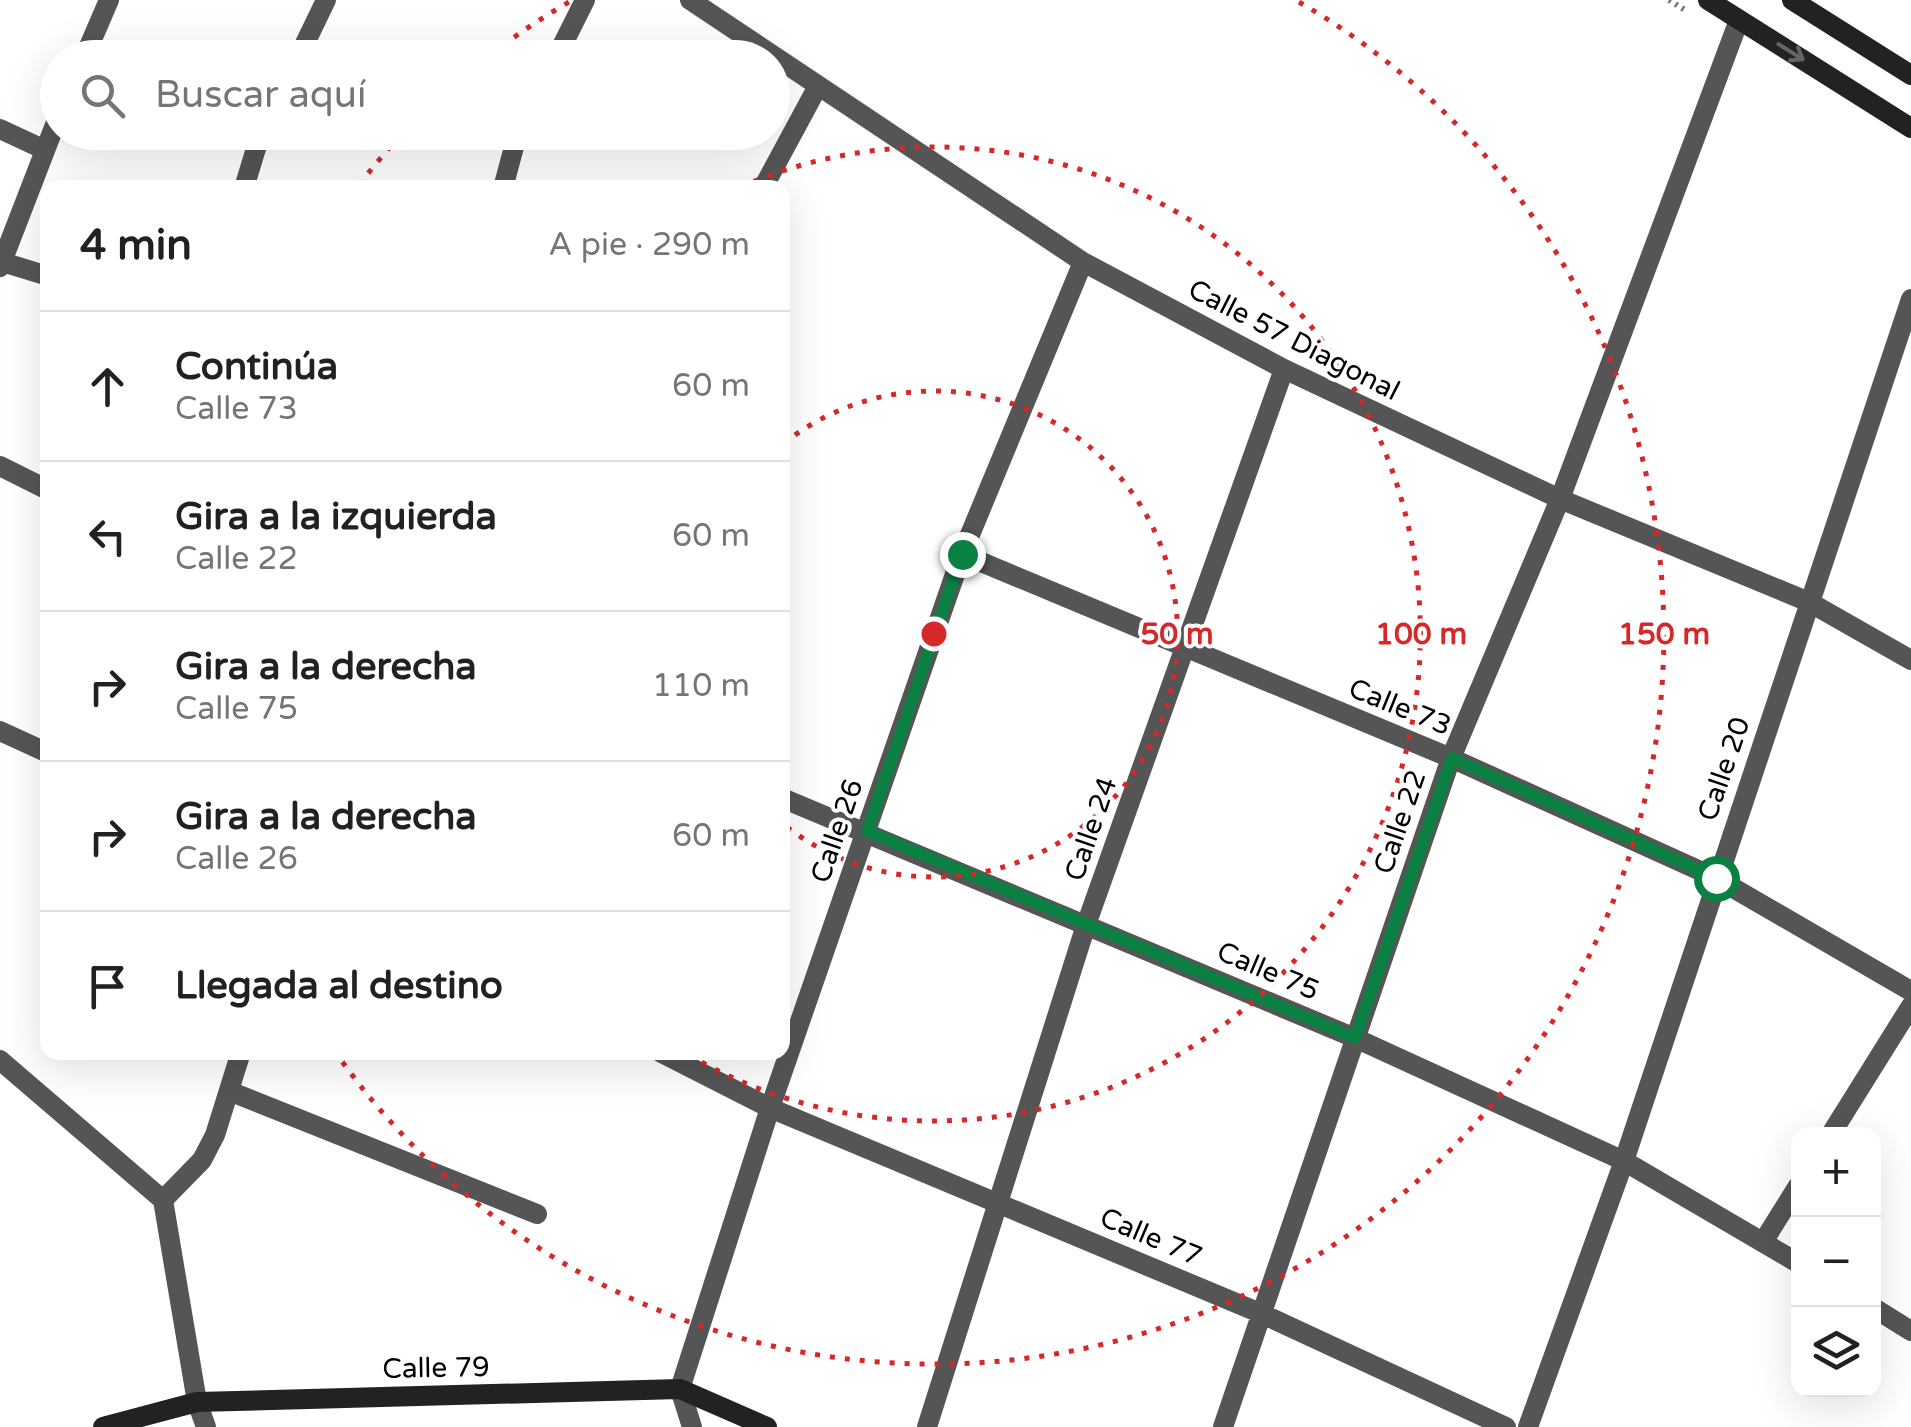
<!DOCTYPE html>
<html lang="es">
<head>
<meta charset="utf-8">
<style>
	:root { --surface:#fff; --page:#f6f6f6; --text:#202124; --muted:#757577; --line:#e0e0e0 }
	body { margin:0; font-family:"Varela Round",sans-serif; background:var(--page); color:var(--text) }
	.controls { position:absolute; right:30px; bottom:30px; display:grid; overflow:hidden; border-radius:20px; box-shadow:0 10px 40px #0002 }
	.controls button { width:90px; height:90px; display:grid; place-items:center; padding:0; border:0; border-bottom:2px solid var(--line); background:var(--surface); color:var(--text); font:50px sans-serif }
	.stop { position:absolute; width:30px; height:30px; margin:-22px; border:8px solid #0b8043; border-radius:50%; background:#fff }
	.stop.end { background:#0b8043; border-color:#fff; box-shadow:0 2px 10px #0008 }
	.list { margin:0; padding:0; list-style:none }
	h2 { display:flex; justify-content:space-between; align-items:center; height:130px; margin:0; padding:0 40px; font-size:42px }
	h2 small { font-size:32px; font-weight:400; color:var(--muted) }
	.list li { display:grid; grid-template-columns:65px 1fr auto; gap:30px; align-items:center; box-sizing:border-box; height:150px; padding:0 40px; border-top:2px solid var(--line) }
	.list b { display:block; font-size:38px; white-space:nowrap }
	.list p { margin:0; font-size:32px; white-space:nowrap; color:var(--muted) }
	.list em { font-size:32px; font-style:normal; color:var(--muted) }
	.icon { flex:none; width:55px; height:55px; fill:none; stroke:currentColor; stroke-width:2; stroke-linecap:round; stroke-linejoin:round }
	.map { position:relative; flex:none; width:1911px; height:1427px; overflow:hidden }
	.search { position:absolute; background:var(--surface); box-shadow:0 10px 40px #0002; left:40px; top:40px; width:750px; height:110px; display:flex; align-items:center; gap:25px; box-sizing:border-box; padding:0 35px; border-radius:55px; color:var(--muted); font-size:38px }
	.panel { position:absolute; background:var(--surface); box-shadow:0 10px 40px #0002; left:40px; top:180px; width:750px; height:880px; border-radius:20px }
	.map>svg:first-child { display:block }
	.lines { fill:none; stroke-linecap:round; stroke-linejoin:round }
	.path { stroke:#777; stroke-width:6; stroke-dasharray:2.5 5; stroke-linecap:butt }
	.street { stroke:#555; stroke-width:20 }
	.secondary { stroke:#222; stroke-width:20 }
	.oneway { stroke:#646464 }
	.route { stroke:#0b8043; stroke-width:12 }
	.ring { fill:none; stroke:#d62828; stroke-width:5; stroke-dasharray:5 10 }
	.labels { text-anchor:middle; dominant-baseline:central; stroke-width:8; stroke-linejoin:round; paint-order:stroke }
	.street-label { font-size:28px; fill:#000; stroke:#fff }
	.centre { fill:#d62828; stroke:#fff; stroke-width:5 }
	.ring-label { font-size:30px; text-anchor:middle; font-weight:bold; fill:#d62828; stroke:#fff; stroke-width:8; stroke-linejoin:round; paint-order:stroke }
</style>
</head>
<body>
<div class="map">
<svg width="1911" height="1427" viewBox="0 0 1911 1427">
	<rect width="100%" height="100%" fill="#fff"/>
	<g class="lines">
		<path class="path" d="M1669 0 1685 10"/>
		<path class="street" d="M690 0 1083 262 1284 369 1560 499 1809 602 1911 660
			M84 58 109 0
			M298 58 326 0
			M556 58 585 0
			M0 129 43 149
			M244 188 261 132
			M503 188 518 132
			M763 188 818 86
			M2 262 48 276
			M0 267 58 117
			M0 466 48 490
			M962 554 1451 758 1716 878 1911 991
			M0 731 48 753
			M782 798 1355 1038 1624 1161 1798 1263
			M660 1052 770 1108 1260 1313 1506 1427
			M0 1060 163 1200 197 1402 206 1427
			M229 1091 537 1214
			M1831 1134 1911 1006
			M163 1200 202 1160 215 1135 241 1052
			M1763 1242 1798 1186
			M1874 1308 1911 1331
			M692 1427 680 1389 770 1108 962 554 1083 262
			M927 1427 1086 925 1284 369
			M1223 1427 1451 758 1560 499 1739 20
			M1528 1427 1624 1161 1911 299"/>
		<path class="secondary" d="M1708 0 1911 128
			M1792 0 1911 75
			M103 1427 197 1402 680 1389 767 1427"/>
	</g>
	<defs><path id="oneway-shaft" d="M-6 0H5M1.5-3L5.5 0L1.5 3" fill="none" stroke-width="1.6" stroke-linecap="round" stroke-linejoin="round" transform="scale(2.5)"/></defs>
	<use class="oneway" href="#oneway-shaft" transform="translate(1791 52) rotate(32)"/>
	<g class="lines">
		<path class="route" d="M962 554 867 831 1355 1038 1452 758 1716 878"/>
	</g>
	<g class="ring">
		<path d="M783 444A243 243 0 1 1 783 824"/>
		<path d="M740 187A487 487 0 1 1 687 1054"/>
		<path d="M359 185A730 730 0 0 1 400 136M490 55A730 730 0 0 1 569 2M1299 2A730 730 0 1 1 336 1053"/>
	</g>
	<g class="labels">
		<g class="street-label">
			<text transform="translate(1294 340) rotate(27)">Calle 57 Diagonal</text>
			<text transform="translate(1400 707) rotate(22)">Calle 73</text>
			<text transform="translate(1724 769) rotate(-71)">Calle 20</text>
			<text transform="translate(1400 822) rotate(-71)">Calle 22</text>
			<text transform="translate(1091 829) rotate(-71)">Calle 24</text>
			<text transform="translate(837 831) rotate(-71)">Calle 26</text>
			<text transform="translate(1268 971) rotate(23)">Calle 75</text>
			<text transform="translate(1151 1237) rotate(23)">Calle 77</text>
			<text transform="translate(436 1368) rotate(-1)">Calle 79</text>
		</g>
	</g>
	<circle cx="934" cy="634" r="15" class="centre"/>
	<g class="ring-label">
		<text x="1177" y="644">50 m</text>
		<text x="1421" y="644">100 m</text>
		<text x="1664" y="644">150 m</text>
	</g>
</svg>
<div class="controls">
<button>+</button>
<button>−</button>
<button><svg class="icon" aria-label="layers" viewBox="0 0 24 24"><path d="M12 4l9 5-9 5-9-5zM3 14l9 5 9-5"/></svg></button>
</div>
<div class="stop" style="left:1716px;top:878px"></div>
<div class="stop end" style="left:962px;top:554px"></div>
<div class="search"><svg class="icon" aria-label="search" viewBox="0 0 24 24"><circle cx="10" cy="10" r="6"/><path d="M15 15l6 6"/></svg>Buscar aquí</div>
<section class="panel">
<h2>4 min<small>A pie · 290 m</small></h2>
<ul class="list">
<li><svg class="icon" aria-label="ahead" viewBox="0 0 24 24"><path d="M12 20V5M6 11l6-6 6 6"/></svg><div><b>Continúa</b><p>Calle 73</p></div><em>60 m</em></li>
<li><svg class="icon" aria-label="left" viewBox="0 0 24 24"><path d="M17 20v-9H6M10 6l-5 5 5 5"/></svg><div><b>Gira a la izquierda</b><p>Calle 22</p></div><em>60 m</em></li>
<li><svg class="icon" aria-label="right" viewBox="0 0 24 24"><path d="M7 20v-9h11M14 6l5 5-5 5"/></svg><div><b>Gira a la derecha</b><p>Calle 75</p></div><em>110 m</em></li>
<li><svg class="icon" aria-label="right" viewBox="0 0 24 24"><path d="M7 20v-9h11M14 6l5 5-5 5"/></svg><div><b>Gira a la derecha</b><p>Calle 26</p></div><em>60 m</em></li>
<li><svg class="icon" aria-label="arrive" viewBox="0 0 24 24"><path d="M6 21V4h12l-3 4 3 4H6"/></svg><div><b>Llegada al destino</b></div></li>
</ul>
</section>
</div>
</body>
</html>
